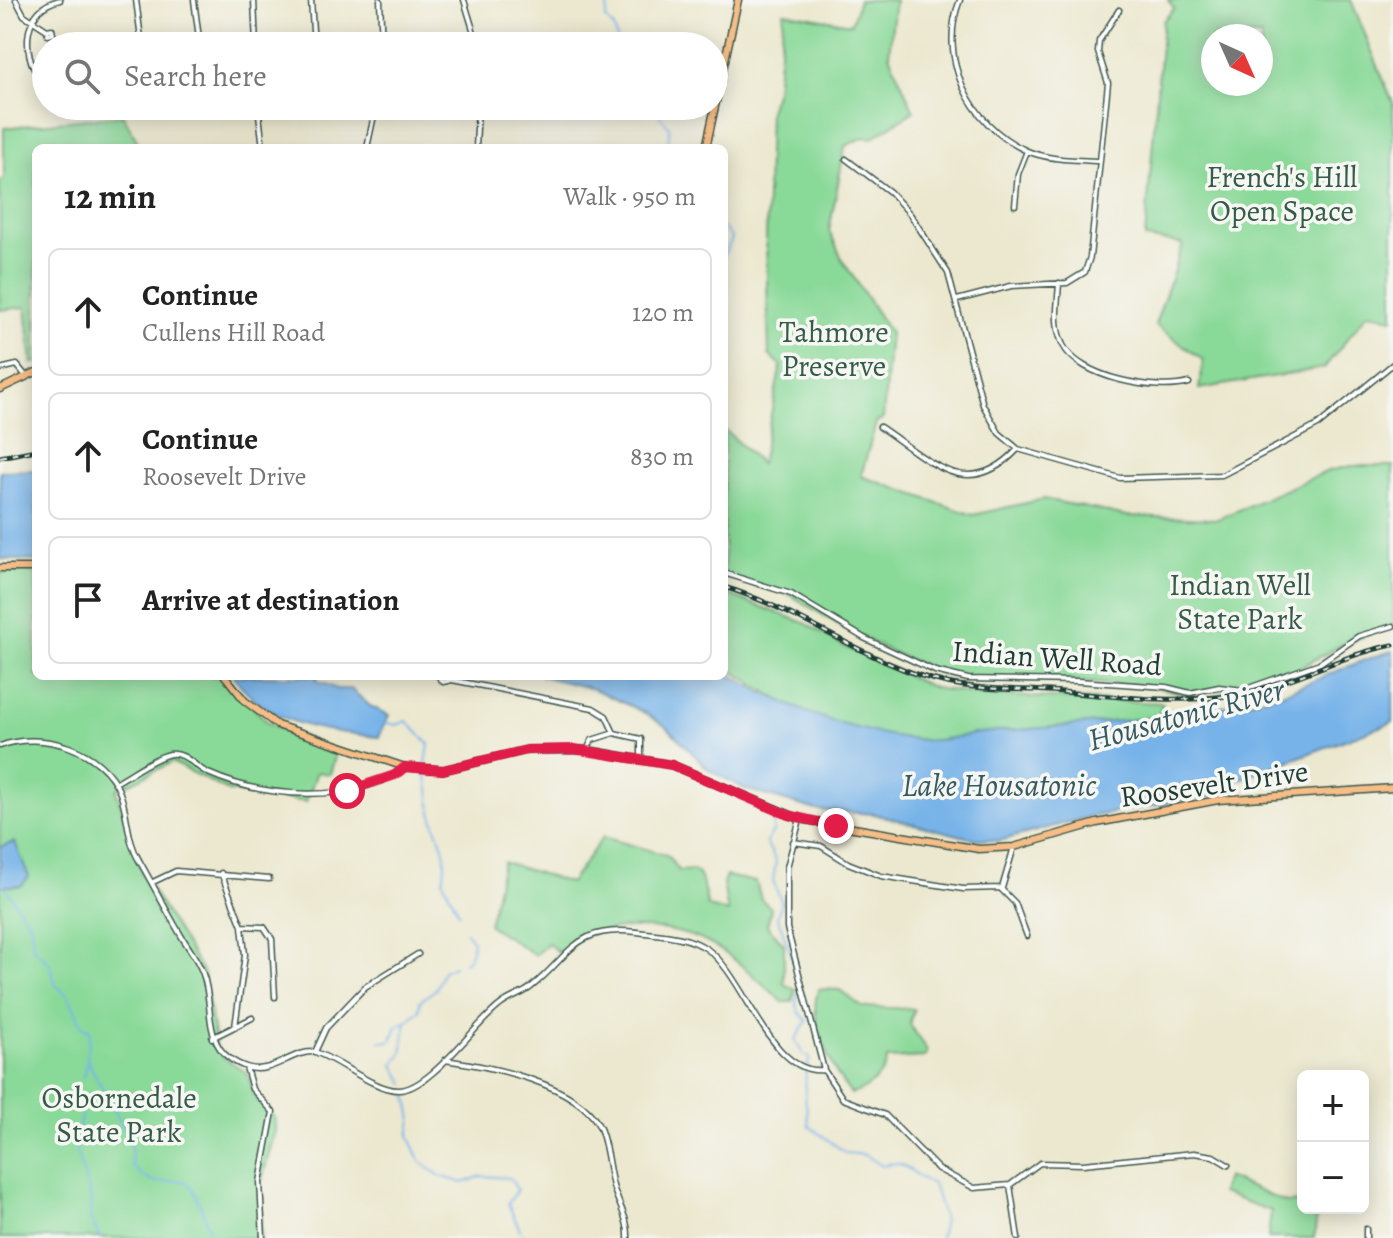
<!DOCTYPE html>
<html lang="en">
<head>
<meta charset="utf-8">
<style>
	:root { --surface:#fff; --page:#f6f6f6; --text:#222; --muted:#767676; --line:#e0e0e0 }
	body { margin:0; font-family:Alegreya,serif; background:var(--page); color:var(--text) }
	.controls { position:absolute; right:24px; bottom:24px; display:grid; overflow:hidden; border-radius:12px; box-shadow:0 4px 20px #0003 }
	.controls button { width:72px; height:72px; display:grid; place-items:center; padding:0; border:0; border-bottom:2px solid var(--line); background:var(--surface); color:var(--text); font:40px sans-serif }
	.compass { position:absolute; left:1201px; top:24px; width:72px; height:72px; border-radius:50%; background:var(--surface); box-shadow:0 4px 20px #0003; rotate:135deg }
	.stop { position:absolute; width:24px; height:24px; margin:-18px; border:6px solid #e11d48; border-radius:50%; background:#fff }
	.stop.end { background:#e11d48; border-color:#fff; box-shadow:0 2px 8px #0008 }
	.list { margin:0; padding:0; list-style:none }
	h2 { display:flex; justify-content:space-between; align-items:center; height:104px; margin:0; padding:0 32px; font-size:34px }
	h2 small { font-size:26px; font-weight:400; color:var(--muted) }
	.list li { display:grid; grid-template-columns:52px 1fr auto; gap:24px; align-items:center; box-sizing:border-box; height:128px; margin:0 16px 16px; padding:0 16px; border:2px solid var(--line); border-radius:12px }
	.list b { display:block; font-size:30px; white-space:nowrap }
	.list p { margin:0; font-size:26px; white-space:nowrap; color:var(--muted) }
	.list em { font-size:26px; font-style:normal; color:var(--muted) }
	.icon { flex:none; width:44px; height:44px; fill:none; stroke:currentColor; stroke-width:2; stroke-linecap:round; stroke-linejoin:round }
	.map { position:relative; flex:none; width:1393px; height:1238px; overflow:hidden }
	.search { position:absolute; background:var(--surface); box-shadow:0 4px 20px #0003; left:32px; top:32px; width:696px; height:88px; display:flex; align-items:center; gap:20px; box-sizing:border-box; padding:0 28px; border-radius:44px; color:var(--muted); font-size:30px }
	.panel { position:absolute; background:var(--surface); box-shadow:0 4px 20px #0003; left:32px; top:144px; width:696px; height:536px; border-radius:12px }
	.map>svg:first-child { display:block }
	.green { fill:#89d998; stroke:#548b66; stroke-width:2; fill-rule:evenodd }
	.water { fill:#77b3e9; stroke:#4b788e; stroke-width:2 }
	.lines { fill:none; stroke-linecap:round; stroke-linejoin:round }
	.stream { stroke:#77b3e9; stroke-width:2 }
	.minor-casing { stroke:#3e574b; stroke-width:7 }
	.major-casing { stroke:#3e574b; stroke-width:9 }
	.minor { stroke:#fff; stroke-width:4 }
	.major { stroke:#f6be87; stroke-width:6 }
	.rail-casing { stroke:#1f3d34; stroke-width:5 }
	.rail { stroke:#f6f6f2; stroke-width:2; stroke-dasharray:6; stroke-linecap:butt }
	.route { stroke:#e11d48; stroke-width:10 }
	.labels { text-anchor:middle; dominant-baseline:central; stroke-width:7; stroke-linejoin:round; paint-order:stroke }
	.park-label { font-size:30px; fill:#345c48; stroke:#f6f6f2 }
	.street-label { font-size:30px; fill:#1f3d34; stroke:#f6f6f2 }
	.water-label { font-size:32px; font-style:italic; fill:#355a61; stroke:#f6f6f2 }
</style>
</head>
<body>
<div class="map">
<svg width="1393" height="1238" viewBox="0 0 1393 1238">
	<rect width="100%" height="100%" fill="#f6f6f2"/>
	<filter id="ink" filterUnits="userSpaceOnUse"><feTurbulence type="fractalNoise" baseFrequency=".0125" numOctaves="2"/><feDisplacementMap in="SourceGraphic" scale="16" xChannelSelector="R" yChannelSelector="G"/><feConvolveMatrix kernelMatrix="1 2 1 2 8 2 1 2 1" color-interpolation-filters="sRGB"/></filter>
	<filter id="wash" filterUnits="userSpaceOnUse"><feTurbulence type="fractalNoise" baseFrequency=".006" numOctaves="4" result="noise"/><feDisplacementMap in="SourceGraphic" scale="32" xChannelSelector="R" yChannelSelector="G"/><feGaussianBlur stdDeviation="1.8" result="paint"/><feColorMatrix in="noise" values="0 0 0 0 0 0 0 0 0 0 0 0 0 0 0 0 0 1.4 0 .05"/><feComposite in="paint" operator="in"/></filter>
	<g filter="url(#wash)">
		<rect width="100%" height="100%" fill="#ece8cf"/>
		<path class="green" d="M859 0H895L889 55 914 111 872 138 865 137 845 146 829 231 843 261 890 333 883 419 876 423 861 476 973 515 1044 499 1127 516 1218 519 1328 471 1352 466H1393V626L1345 643 1288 674 1252 687 1182 693 1157 687 1051 680 969 679 948 676 885 649 842 627 789 594 724 577V429L761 464 781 365 769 355 766 240 769 110 776 90 784 12 851 24Z
			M1168 0H1351L1393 103V318L1368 313 1324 368 1199 389 1203 360 1155 325 1183 244 1145 238 1163 21 1174 9ZM1213 36H1261V84H1213Z
			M123 115 141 148H36V363H32L26 307 0 310V182L4 178V128Z
			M26 570 36 572V676H224L268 723 337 750 330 774 317 772 306 802 228 791 172 762 116 790 142 874 204 974 216 1047 223 1057 247 1073 255 1097 275 1118V1131L260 1187 261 1238H0V573Z
			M724 593 807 624 845 647 934 688 982 695 1163 703 1157 720 914 747 800 712 724 666Z
			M603 837 667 855 679 871 694 870 701 878 708 907 728 912 723 884 726 876 756 882 761 899 771 908 767 926 784 944V984L796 990 792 1002H783C756 978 724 945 688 935 651 924 587 923 559 953L548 943 535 955 489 925 503 862 570 883Z
			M819 989 840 990 862 1007 914 1009C914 1014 910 1018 910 1022 909 1030 926 1041 927 1053L925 1057 887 1059C885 1075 866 1091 851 1094 832 1072 806 1016 819 989Z
			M1226 1177 1287 1203 1303 1202V1208H1318L1314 1238H1268L1271 1211 1221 1193Z"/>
		<path class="water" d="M36 470V561L0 559V471Z
			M1393 651V722L1235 781V792L1088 817 999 841 970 838 874 814 816 810 745 789 709 770 668 728 641 711 594 689 541 676H724V671C785 708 852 733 924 740 945 742 969 733 990 732 1079 725 1168 719 1256 700 1303 690 1346 663 1393 651Z
			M233 676H318L316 680 337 689H351L370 706 389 715 379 737C320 730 271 727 233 676Z
			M15 842 29 877 21 886H0V847Z"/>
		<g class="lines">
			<path class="stream" d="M609 0 606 19 614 28 619 46
				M659 106 660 116 670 128 668 143 675 148
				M724 228 732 239 724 255
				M386 723 397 725 407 721 429 744 426 764
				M426 774C431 791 429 809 435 825 444 848 448 855 443 881L459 913
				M774 812 773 832 766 842 776 861 773 881 782 903 777 916 797 971
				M4 886 31 926 33 948 51 965 55 984 69 997 82 1026 90 1030 87 1060 131 1141 132 1166C153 1189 158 1180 183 1181 196 1182 208 1228 211 1238
				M464 962 470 957 473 941 466 932
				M798 1010 796 1001 801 988
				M799 1012 807 1021 795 1040 803 1054 810 1058 807 1067
				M380 1042 391 1041 397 1026 406 1022
				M806 1072 805 1096 809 1126 846 1153 866 1155 882 1166C905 1155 915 1180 933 1184L944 1220 940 1238
				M83 1077 87 1060
				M405 1084 394 1065 402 1053 406 1022 419 1011 420 1001 436 989 443 971 454 966
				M407 1094 412 1120 409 1136 421 1162 440 1176 463 1183 482 1176 510 1178 517 1190 508 1204 520 1230
				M81 1115 76 1151 91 1198 90 1218 100 1238
				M522 1234 524 1238"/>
		</g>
	</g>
	<g filter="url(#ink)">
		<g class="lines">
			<defs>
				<path id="minor" d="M16 0 24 15 47 30
					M136 0 142 46
					M194 0 200 46
					M254 0 256 46
					M311 0 314 46
					M380 0 382 46
					M464 0 478 46
					M960 0C937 57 969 124 1025 150 1046 160 1076 160 1099 161
					M52 29 53 34 48 35 47 30Z
					M39 78C21 51 23 8 60 0
					M258 106 263 148
					M367 148 376 106
					M476 148 478 106
					M846 159 890 192 910 214 948 273 983 405 999 433 1018 449 1120 478 1222 475 1318 425 1393 364
					M1015 205 1018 174 1027 151
					M1059 283C1058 303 1053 325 1063 345 1079 378 1156 392 1189 383
					M957 300 1011 286 1067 283 1085 272 1090 257 1108 83 1098 52 1099 41 1119 10
					M0 369 17 365 25 375
					M880 427C930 460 966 504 1018 449
					M724 573 791 594 864 638 935 671 968 679 1078 681 1166 687 1190 693 1219 687 1243 690 1320 663 1359 636 1393 626
					M438 676 443 682 452 680 593 708 606 716 614 733 592 740 587 750
					M614 733 641 739V759
					M0 746C41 730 103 749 120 793 129 816 126 840 140 862 153 885 165 908 179 932 186 945 198 959 203 974 216 1010 199 1050 246 1067 272 1076 291 1050 315 1052 339 1060 374 1090 398 1090 429 1091 474 1025 499 1006 508 998 521 995 530 988 571 956 573 925 637 932 660 935 687 935 707 949 746 976 770 1077 824 1070
					M115 783C132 774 152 758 170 754 184 751 196 768 208 773 264 798 352 805 404 768
					M800 819 787 867V928L824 1070 843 1099 885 1115 938 1169 974 1188 1010 1185 1040 1163 1083 1164 1194 1153 1213 1156 1228 1165
					M793 842 821 846 848 863 881 876 963 889 1002 888 1014 847
					M221 873 242 926 245 955 235 1027
					M153 882 176 871 269 879
					M1001 889 1015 903 1027 936
					M242 926 264 927 272 939 275 997
					M212 1038 252 1018
					M315 1052 326 1028 365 987 418 954
					M445 1060C488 1066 577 1083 599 1126 607 1143 608 1167 613 1186 618 1204 629 1219 628 1238
					M246 1067 252 1089 273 1112 260 1182 263 1238
					M1010 1185 1018 1238
					M1366 1238V1229"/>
				<path id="major" d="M706 148 738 0
					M0 389 36 372
					M0 568H36
					M225 676 245 701 277 725 405 767 443 770 527 750H587L672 765 800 819 979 849 1014 847 1097 823 1218 800 1393 788"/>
			</defs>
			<use href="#minor" class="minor-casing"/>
			<use href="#major" class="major-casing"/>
			<use href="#minor" class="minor"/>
			<use href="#major" class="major"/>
			<defs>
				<path id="rail" d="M0 457 36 450
					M724 587C799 609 873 667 947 683 980 690 1016 689 1049 691 1120 696 1192 708 1261 689 1306 676 1347 654 1393 645"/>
			</defs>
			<use href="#rail" class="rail-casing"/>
			<use href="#rail" class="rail"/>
		</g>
	</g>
	<g class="lines" filter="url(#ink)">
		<path class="route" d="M347 791 395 775 405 767 443 770 527 750 574 749 672 765 788 815 836 826"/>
	</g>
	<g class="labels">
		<g class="park-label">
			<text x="1282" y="177">French's Hill<tspan x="1282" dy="34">Open Space</tspan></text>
			<text x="834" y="332">Tahmore<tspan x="834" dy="34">Preserve</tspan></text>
			<text x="1240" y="585">Indian Well<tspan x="1240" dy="34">State Park</tspan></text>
			<text x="119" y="1098">Osbornedale<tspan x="119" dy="34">State Park</tspan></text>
		</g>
		<g class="street-label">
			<text transform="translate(1057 658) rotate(4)">Indian Well Road</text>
			<text transform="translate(1214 784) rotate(-8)">Roosevelt Drive</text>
		</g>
		<g class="water-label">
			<text transform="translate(1186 714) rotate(-15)">Housatonic River</text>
			<text x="999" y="785">Lake Housatonic</text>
		</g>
	</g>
</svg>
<div class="controls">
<button>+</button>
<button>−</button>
</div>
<svg class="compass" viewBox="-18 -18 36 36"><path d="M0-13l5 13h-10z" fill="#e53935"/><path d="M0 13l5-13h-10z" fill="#767676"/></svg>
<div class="stop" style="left:347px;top:791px"></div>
<div class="stop end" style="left:836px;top:826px"></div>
<div class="search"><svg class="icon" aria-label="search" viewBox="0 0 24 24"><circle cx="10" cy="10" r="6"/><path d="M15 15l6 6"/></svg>Search here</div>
<section class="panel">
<h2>12 min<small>Walk · 950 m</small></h2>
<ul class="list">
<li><svg class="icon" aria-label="ahead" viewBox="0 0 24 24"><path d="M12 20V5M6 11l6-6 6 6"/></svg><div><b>Continue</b><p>Cullens Hill Road</p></div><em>120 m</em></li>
<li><svg class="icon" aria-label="ahead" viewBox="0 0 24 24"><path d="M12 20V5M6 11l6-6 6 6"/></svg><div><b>Continue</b><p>Roosevelt Drive</p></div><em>830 m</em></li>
<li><svg class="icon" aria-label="arrive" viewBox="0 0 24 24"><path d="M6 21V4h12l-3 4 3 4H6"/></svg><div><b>Arrive at destination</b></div></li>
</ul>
</section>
</div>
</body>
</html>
